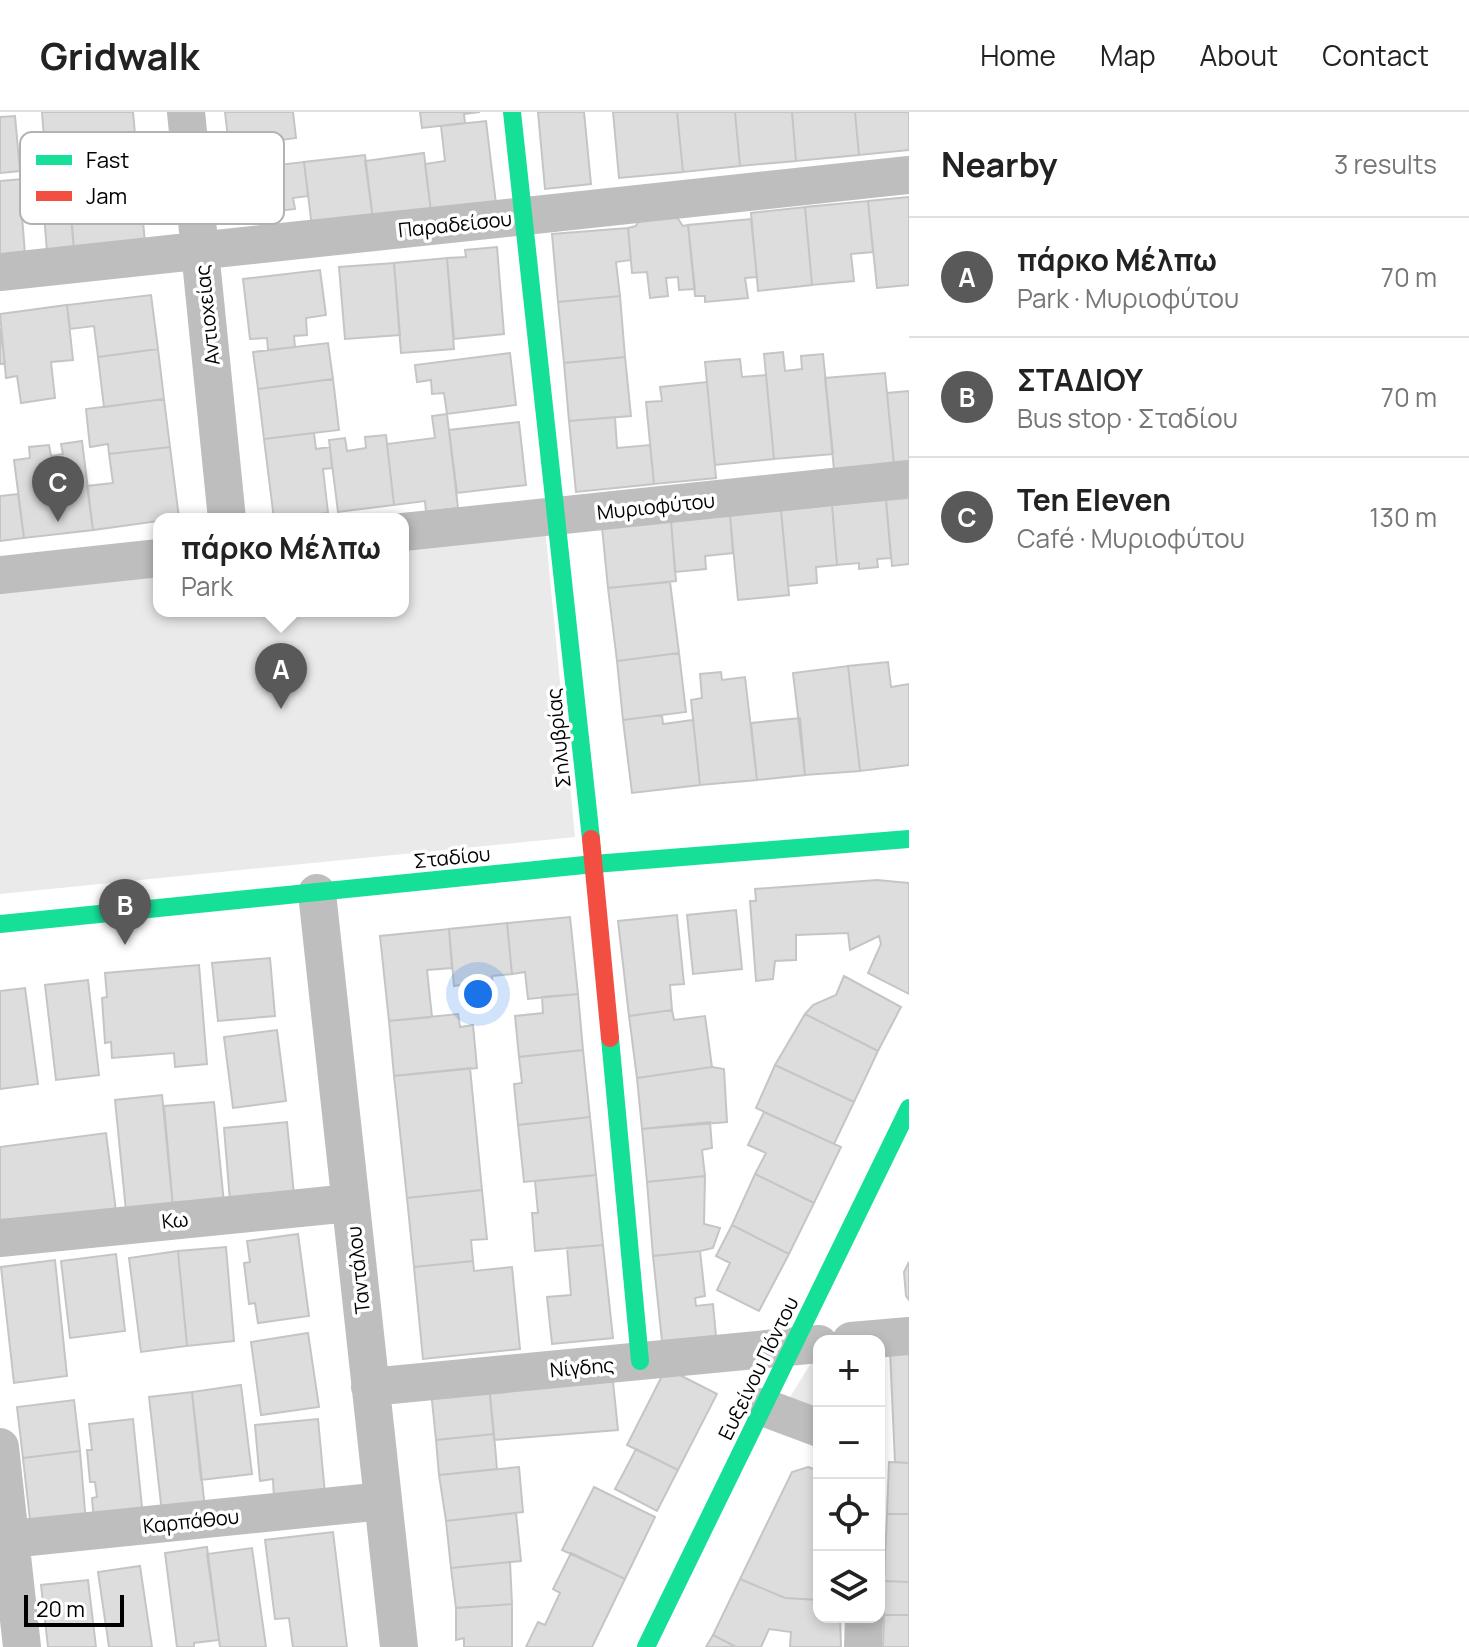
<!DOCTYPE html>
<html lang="en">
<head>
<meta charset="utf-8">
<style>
	:root { --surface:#fff; --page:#f2f2f2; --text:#222; --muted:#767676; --line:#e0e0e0; --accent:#595959 }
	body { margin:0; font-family:Manrope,sans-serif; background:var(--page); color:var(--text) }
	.controls { position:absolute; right:24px; bottom:24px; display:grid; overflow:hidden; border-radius:16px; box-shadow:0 4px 12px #0003 }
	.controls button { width:72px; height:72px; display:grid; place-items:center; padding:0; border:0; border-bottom:2px solid var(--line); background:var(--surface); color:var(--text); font:40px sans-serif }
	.scale { position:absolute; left:24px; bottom:20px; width:100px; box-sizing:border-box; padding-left:8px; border:4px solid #000; border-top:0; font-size:22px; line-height:28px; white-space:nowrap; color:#000; -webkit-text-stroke:6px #fff; paint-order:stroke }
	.you { position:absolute; left:478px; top:882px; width:28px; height:28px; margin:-20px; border:6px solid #fff; border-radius:50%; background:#1a73e8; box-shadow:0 0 0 12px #1a73e833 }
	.badge { display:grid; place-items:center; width:52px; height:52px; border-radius:50%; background:var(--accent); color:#fff; font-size:26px; font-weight:700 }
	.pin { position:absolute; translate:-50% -66px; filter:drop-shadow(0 2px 4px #0008) }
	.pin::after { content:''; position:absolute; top:42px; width:28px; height:24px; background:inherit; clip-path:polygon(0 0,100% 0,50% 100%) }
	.popup { position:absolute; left:153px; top:401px; width:256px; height:104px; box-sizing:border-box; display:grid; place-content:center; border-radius:16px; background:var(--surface); filter:drop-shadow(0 2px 6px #0005); font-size:26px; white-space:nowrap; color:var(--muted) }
	.popup b { font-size:30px; color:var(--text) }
	.popup::after { content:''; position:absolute; left:50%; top:100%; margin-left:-16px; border:16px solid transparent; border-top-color:var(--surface) }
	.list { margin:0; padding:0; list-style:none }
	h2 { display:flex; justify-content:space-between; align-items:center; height:104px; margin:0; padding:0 32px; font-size:34px }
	h2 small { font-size:26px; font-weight:400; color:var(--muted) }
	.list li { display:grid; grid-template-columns:52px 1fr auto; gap:24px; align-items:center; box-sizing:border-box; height:120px; padding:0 32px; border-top:2px solid var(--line) }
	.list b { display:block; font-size:30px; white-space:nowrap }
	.list p { margin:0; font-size:26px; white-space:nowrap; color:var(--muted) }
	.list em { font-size:26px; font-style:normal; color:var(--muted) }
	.icon { flex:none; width:44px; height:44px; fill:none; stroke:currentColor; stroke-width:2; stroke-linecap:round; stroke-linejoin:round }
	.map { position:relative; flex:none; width:909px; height:1535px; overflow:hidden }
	header { display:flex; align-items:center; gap:48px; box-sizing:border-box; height:112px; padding:0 40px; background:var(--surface); border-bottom:2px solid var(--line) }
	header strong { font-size:38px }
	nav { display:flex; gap:44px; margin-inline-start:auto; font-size:28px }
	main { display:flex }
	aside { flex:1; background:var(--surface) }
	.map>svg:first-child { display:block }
	.green { fill:#eaeaea }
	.building { fill:#ddd; stroke:#c5c5c5; stroke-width:2 }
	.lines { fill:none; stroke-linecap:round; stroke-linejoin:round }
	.street { stroke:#bebebe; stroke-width:38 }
	.fast { stroke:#16e098; stroke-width:18 }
	.jam { stroke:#f24e42; stroke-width:18 }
	.labels { text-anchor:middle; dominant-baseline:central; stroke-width:7; stroke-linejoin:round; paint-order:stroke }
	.street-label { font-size:20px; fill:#000; stroke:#fff }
	.key { fill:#fff; stroke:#b2b2b2; stroke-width:2 }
	.key-label { font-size:22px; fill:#000 }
</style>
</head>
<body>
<header>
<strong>Gridwalk</strong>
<nav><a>Home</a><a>Map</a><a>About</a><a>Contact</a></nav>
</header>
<main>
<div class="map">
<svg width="909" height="1535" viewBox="0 0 909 1535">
	<rect width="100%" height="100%" fill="#fff"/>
	<path class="green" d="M545 415 575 725 0 782V469L159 453V499H403V429Z
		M816 1243H819V1295L787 1290Z"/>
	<path class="building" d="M42 0H133L137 44 46 52Z
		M225 0H293L296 26 229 35Z
		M420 0H480L464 2 465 11 422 16Z
		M538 0H584L591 72 545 77Z
		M613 0H677L683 60 619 66Z
		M677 0H735L740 54 683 60Z
		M735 0H792L796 49 740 54Z
		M792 0H855L859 43 796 49Z
		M855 0H909V38L859 43Z
		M15 4 20 59 0 61V5Z
		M486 9 496 92 431 100 425 52 445 49 441 14Z
		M275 29 278 53 304 50 308 84 293 86 295 97 263 101 261 90 242 93 241 86 233 87 227 44 240 43 238 34Z
		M424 41 431 100 373 107 365 49Z
		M365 43 373 107 312 115 304 50Z
		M137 44 145 131 74 138 71 105 85 103 79 49Z
		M68 63 71 99 22 104 25 142 0 145V69Z
		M909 85V173L877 176 868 89Z
		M868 89 873 140 851 142 854 169 812 173 805 95Z
		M805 95 812 173 758 179 751 101Z
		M71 99 74 138 47 140 44 102Z
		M673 100 683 114 688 113 695 177 679 178 678 165 666 166 668 184 650 186 647 160 632 161 628 116 636 114 641 103Z
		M751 107 757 165 745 166 748 186 705 190V184H695L688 113Z
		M628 116 631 148 616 150 620 184 558 190 552 122Z
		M497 135 504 222 454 227 447 146 466 145 465 138Z
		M447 146 454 237 401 241 394 151Z
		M394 151 400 223 345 227 339 155Z
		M320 158 326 203 306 206 307 223 294 224 295 235 268 238 267 226 250 227 243 167Z
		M151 183 158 237 98 245 94 214 70 217 67 193Z
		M620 184 625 245 564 251 558 190Z
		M67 193 73 248 51 250 55 286 21 291 17 264 6 266 0 202Z
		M0 216 5 251 0 252Z
		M328 231 333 267 258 277 253 240Z
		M158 237 164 287 104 295 98 245Z
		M783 240 785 259 802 257 801 244 823 242 833 342 774 347 764 242Z
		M510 241 516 293 447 302 444 281 432 282 431 268 417 270 415 253Z
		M625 245 631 304 569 309 564 251Z
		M740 247 742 265 766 263 774 347 715 353 705 250Z
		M885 261 894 353 834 358 825 266Z
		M333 267 339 318 264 327 258 277Z
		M707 270 716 366 654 372 646 290 662 289 660 275Z
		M909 279V351L894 353 887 281Z
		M164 287 170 335 109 342 108 332 90 335 86 297Z
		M447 302 458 396 426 400 425 389 394 393 387 332 435 326 432 304Z
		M615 305 617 336 650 333 654 372 576 380 569 309Z
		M519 310 526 373 457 381 449 318Z
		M314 321 316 337 330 335 332 356 323 357 328 401 274 407 264 327Z
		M386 323 394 393 338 400 329 328 345 326 347 339 366 336 365 325Z
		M82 329 93 418 24 426 14 348 30 346 29 335 49 333 51 344 63 342 61 332Z
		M170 335 179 406 159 407V409L93 418 87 374 113 371 109 342Z
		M18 382 24 426 0 429V384Z
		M909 386V452L892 454 886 388Z
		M886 388 891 446 877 447 878 455 859 457V451L837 453 832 393Z
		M832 393 837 453 816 455 817 471 788 474 781 398Z
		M781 398 789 483 738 488 730 403Z
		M730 403 733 441 705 444 706 457 675 460 671 409Z
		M671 409 676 469 608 476 602 415Z
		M670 470 679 541 617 549 608 476Z
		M679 541 686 600 623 608 617 549Z
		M888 550 891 575 909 572V653L860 659 848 554Z
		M848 554 860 659 805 663 793 561Z
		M721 560 722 568 745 565 757 668 700 673 691 588 702 586 700 562Z
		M662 603 663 612 693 608 700 673 632 681 623 608Z
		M800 606 805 663 757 668 751 611Z
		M877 768 909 771V882L868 861 881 832 879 824 850 838 848 821 796 823V848L775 849 773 867 756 869 750 789H756L755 777Z
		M736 798 742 857 693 862 687 803Z
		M677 803 684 872 670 873 672 898 629 904 618 809Z
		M570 805 578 882 528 887 525 860 512 862 507 811Z
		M507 811 512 862 492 864 493 879 462 882 461 873 454 874 449 817Z
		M449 817 452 856 427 858 432 905 389 909 380 824Z
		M270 846 275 904 218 909 212 851Z
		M199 853 207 952 175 955 174 941 112 946 111 930 105 931 102 886 107 885 105 861Z
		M844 864 901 895 878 939 805 902 813 893 836 883Z
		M88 868 99 963 56 968 45 873Z
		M25 876 38 972 0 977V879Z
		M578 882 583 938 519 945 515 904 543 901 542 885Z
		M672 898 674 908 705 904 712 955 637 966 629 904Z
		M458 902 460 915 473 913 477 956 394 964 389 909Z
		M805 902 878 939 854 990 775 953Z
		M277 918 286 989 233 996 224 925Z
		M583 938 590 1005 518 1013 514 972 522 971 519 945Z
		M775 953 854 990 834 1032 756 996Z
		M712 955 724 957 727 1010 642 1017 637 966Z
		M470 956 482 1078 407 1086 394 964Z
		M162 983 173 1095 126 1099 115 988Z
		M214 990 224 1091 173 1095 164 994Z
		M764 1000 841 1035 814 1091 755 1062 766 1041 748 1033Z
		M590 1005 596 1063 524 1070 518 1013Z
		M287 1010 294 1083 230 1089 224 1016Z
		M710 1010 712 1036 702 1038 705 1064 647 1070 642 1017Z
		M106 1021 116 1099 0 1108V1035Z
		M755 1062 814 1091 789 1142 732 1113Z
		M596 1063 603 1133 535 1139 532 1101H538L535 1069Z
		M705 1064 704 1112 720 1116 713 1136 700 1139 653 1144 647 1070Z
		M482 1078 487 1127 471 1128 473 1149 414 1155 407 1086Z
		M732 1113 789 1142 759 1199 717 1178 730 1151 716 1144Z
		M298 1122 309 1204 258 1211 255 1191 249 1192 244 1151 250 1150 247 1129Z
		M603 1133 613 1226 552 1232 547 1185 571 1183 567 1136Z
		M226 1135 234 1229 187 1234 178 1139Z
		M178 1139 187 1234 141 1240 129 1146Z
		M700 1139 705 1184 695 1186 696 1194 713 1192 716 1224 662 1229 653 1144Z
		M116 1142 125 1219 70 1226 61 1149Z
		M55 1148 67 1264 14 1271 1 1155Z
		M473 1149 474 1159 512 1155 520 1237 423 1247 414 1155Z
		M909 1150V1188L906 1184 904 1160Z
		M308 1221 319 1295 261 1303 251 1230Z
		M890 1239H909V1351L895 1350Z
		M666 1256 717 1282 678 1358 627 1333Z
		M612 1260 618 1318 494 1328 489 1273Z
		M241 1273 252 1362 201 1368 192 1280Z
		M489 1273 494 1322 436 1328 431 1279Z
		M192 1280 205 1396 162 1401 149 1285Z
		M74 1288 80 1339 23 1346 17 1295Z
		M133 1307 143 1405 94 1410 92 1386 97 1385 95 1370H90L87 1338H92L89 1312Z
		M318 1307 325 1382 274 1387 273 1367 260 1369 255 1313Z
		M494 1322 497 1357 439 1363 436 1328Z
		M636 1337 678 1358 657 1399 615 1377Z
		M80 1339 86 1411 31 1417 23 1346Z
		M889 1350 909 1351V1402H887Z
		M519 1355 523 1400 446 1409 439 1363Z
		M808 1355 819 1359V1488L785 1486 740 1467 792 1360Z
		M594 1375 655 1405 625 1467 562 1438Z
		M516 1401 521 1449 451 1456 446 1409Z
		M887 1402H909V1470L884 1469Z
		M333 1420 347 1535H293L289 1506 275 1507 265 1428Z
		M207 1435 219 1528 194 1531V1535H177L165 1441Z
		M252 1436 266 1535H220L207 1442Z
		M571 1441 625 1467 592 1535H526L538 1510 545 1513 560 1481 553 1477Z
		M510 1450 512 1492 456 1496 451 1456Z
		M140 1454 152 1535H109L98 1460Z
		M740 1467 785 1486 819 1488V1505H840L841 1535H790L791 1520 769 1517 761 1535H736L713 1523Z
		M88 1468 96 1535H48L41 1473Z
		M884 1469 909 1470V1503H884Z
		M512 1492V1535H464V1526L456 1528V1496Z
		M884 1503H909V1535H883Z
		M713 1523 736 1535H706Z"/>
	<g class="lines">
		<path class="street" d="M186 0 227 407
			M0 160 909 63
			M403 420 909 367
			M0 463 159 446
			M317 781 399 1535
			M0 1126 350 1091
			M851 1229 909 1224
			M370 1275 819 1232
			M763 1295 819 1316
			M0 1335 22 1535
			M0 1428 383 1389
			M863 1535 864 1505"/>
		<path class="fast" d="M512 0 591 727
			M0 812 594 752 909 727
			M610 926 640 1249
			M646 1535 909 996"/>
		<path class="jam" d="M591 727 610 926"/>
	</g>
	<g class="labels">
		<g class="street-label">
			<text transform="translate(455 112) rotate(-6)">Παραδείσου</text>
			<text transform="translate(207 203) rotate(-96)">Αντιοχείας</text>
			<text transform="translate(656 394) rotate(-6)">Μυριοφύτου</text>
			<text transform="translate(558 626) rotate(-96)">Σηλυβρίας</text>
			<text transform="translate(452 745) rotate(-6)">Σταδίου</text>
			<text transform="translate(175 1108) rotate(-6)">Κω</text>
			<text transform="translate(358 1158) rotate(-96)">Ταντάλου</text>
			<text transform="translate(582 1255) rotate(-5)">Νίγδης</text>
			<text transform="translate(758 1256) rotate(-64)">Ευξείνου Πόντου</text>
			<text transform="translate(191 1409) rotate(-6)">Καρπάθου</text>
		</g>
	</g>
	<rect x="20" y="20" width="264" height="92" rx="12" class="key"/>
	<rect x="36" y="43" width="36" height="10" fill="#16e098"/>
	<rect x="36" y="79" width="36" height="10" fill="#f24e42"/>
	<g class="key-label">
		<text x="86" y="56">Fast</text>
		<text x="86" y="92">Jam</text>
	</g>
</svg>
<div class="controls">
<button>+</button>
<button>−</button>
<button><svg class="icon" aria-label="locate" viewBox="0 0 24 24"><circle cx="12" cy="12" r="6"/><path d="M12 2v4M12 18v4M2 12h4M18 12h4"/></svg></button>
<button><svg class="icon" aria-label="layers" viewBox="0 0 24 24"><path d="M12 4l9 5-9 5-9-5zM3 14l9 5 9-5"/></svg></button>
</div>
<div class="scale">20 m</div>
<div class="you"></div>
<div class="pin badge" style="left:281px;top:597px">A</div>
<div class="popup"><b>πάρκο Μέλπω</b>Park</div>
<div class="pin badge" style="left:125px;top:833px">B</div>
<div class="pin badge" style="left:58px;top:410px">C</div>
</div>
<aside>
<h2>Nearby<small>3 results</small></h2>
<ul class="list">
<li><span class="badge">A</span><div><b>πάρκο Μέλπω</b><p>Park · Μυριοφύτου</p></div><em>70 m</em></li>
<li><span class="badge">B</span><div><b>ΣΤΑΔΙΟΥ</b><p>Bus stop · Σταδίου</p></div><em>70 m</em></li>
<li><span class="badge">C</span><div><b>Ten Eleven</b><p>Café · Μυριοφύτου</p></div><em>130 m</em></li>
</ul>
</aside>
</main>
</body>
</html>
